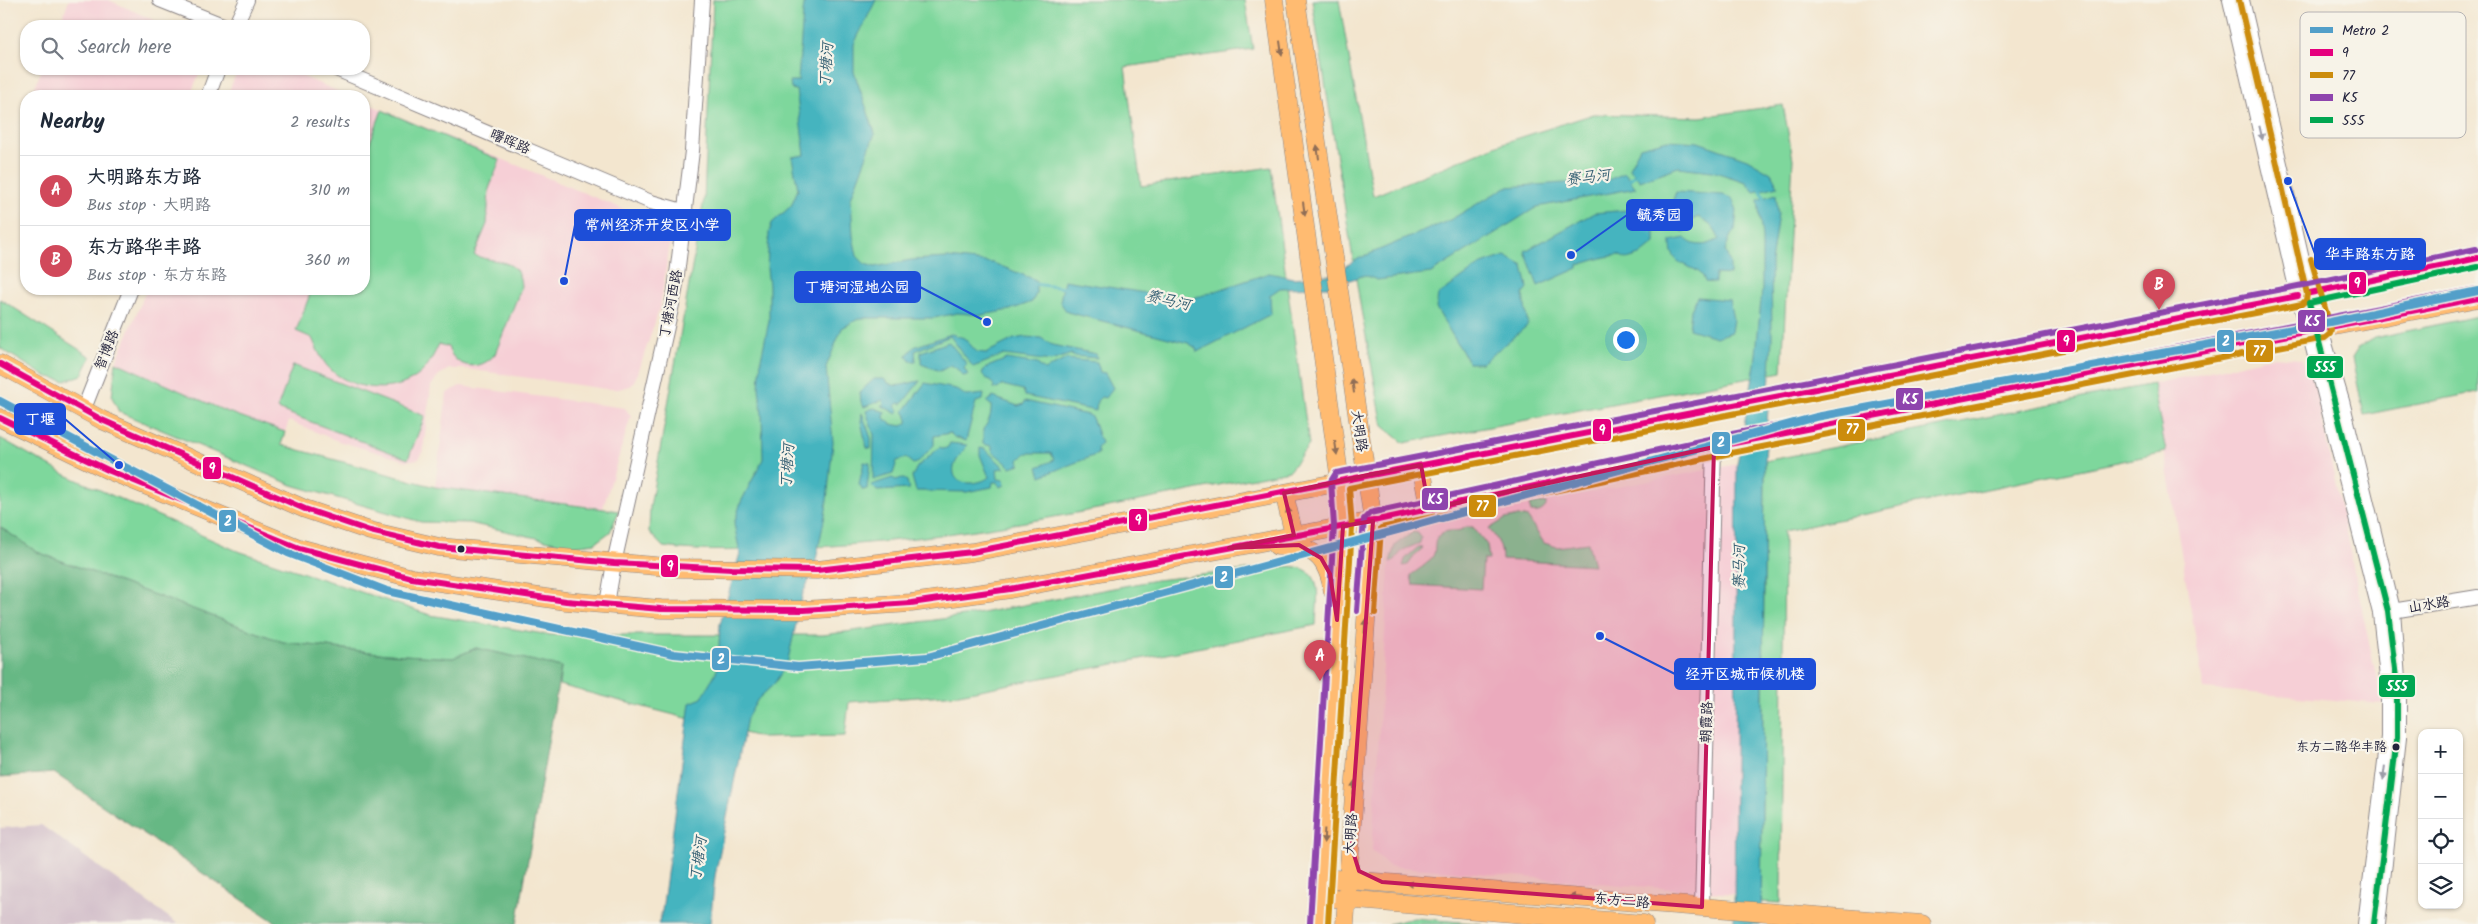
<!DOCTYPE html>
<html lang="en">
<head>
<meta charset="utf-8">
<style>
	:root { --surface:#fff; --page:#f2f2f3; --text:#1f2937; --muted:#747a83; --line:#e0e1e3; --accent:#d1495b }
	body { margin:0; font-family:Kalam,"LXGW WenKai TC",sans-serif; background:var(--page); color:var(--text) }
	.controls { position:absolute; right:15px; bottom:15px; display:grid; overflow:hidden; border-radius:10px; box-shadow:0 1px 4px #0004 }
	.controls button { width:45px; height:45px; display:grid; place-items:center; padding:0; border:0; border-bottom:1px solid var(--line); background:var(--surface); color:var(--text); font:25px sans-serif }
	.you { position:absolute; left:1625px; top:339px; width:18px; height:18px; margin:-12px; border:4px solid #fff; border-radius:50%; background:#1a73e8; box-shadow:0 0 0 8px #1a73e833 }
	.badge { display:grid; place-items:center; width:32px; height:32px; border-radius:50%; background:var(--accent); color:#fff; font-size:16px; font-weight:700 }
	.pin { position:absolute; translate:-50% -41px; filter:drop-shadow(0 1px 2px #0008) }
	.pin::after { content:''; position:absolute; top:26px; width:18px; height:15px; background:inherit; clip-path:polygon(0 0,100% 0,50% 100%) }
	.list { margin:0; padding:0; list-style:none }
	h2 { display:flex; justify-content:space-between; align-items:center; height:65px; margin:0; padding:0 20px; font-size:21px }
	h2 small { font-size:16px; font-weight:400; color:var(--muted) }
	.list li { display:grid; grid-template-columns:32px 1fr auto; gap:15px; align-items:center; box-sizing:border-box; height:70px; padding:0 20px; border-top:1px solid var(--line) }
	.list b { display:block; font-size:19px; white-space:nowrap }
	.list p { margin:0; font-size:16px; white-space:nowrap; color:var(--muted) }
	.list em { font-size:16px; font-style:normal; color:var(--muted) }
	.icon { flex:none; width:28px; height:28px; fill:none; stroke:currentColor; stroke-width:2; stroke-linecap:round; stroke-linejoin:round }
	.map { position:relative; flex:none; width:2478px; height:924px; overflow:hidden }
	.search { position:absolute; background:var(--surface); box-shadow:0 1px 4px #0004; left:20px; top:20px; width:350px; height:55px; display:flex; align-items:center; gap:12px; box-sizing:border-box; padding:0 18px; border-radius:20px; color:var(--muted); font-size:19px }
	.panel { position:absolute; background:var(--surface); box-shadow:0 1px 4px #0004; left:20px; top:90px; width:350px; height:205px; border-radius:20px }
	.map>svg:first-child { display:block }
	.built { fill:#f6cfd6 }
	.industrial { fill:#d1bdc9 }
	.green { fill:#7ed79c; stroke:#507c6c }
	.forest { fill:#66b884; stroke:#446d60 }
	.water { fill:#45b4bf; stroke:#346b7d }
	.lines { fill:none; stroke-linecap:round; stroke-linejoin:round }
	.stream { stroke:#45b4bf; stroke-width:3 }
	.minor-casing { stroke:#8a8485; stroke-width:16 }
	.major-casing { stroke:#8a8485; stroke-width:19 }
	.minor { stroke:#fff; stroke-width:14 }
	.major { stroke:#ffbb71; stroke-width:18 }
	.bus-1-casing { stroke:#f7f3e8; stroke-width:10 }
	.bus-2-casing { stroke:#f7f3e8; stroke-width:10 }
	.bus-3-casing { stroke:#f7f3e8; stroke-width:10 }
	.bus-4-casing { stroke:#f7f3e8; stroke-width:10 }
	.bus-1 { stroke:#e5007d; stroke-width:6 }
	.bus-2 { stroke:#cc8c0c; stroke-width:6 }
	.bus-3 { stroke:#8e44ad; stroke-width:6 }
	.bus-4 { stroke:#00a651; stroke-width:6 }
	.metro-1-casing { stroke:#f7f3e8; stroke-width:11 }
	.metro-1 { stroke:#529fc9; stroke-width:8 }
	.oneway { fill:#906e56 }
	.oneway2 { fill:#9c9ca7 }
	.marked { fill:#c2185b; fill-opacity:0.2; stroke:#c2185b; stroke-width:4; stroke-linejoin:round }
	.bus-dot { fill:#22223b; stroke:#f7f3e8; stroke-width:2 }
	.labels { text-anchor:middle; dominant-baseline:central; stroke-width:4.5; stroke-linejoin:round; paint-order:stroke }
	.bus-label { font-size:13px; fill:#22223b; stroke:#f7f3e8; text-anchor:end }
	.street-label { font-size:14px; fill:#22223b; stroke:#f7f3e8 }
	.water-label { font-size:15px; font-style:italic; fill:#305c70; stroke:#f7f3e8 }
	.key { fill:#f7f3e8; stroke:#b7b4b4; stroke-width:1 }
	.key-label { font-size:14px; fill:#22223b }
	.leader { fill:none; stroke:#1d4ed8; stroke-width:2 }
	.callout-dot { fill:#1d4ed8; stroke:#f7f3e8; stroke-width:2 }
	.callout { fill:#1d4ed8; stroke:#1d4ed8; stroke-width:2 }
	.callout-label { font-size:15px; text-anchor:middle; font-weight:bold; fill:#fff }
	.line-badge { stroke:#f7f3e8; stroke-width:2 }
	.badge-label { font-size:14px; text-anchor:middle; font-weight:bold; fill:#fff }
</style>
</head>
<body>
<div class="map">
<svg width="2478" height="924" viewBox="0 0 2478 924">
	<rect width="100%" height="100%" fill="#f7f3e8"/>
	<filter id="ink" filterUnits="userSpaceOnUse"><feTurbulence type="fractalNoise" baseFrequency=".02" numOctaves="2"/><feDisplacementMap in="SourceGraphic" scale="10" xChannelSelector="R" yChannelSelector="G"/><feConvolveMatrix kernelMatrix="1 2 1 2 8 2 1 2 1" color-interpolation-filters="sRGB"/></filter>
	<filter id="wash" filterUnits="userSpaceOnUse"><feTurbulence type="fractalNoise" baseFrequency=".0096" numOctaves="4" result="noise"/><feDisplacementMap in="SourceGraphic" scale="20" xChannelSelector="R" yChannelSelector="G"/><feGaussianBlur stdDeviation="1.12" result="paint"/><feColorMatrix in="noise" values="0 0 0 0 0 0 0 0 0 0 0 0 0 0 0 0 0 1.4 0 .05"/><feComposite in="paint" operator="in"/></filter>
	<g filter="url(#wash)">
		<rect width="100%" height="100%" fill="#f3e6cf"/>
		<path class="built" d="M69 0H109L167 26H59Z
			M42 69H201L190 96H31Z
			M238 69H285L349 96H227Z
			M364 102 664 226 671 237 660 307 638 373 632 385 619 389H606L466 369H449L439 375 431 386 423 451 419 459 407 461 338 441 289 421 285 432 225 411 116 362 147 289H364Z
			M2272 357 2301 359 2315 386 2382 704 2204 689 2153 384Z
			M460 386 625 408 631 416 603 508 435 487 447 393Z
			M1737 464 1734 894 1389 866 1372 850 1389 565 1395 545 1413 532 1432 523Z"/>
		<path class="industrial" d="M41 825 178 924H0V828Z"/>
		<path class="green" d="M713 0H1245L1253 49 1125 67 1141 186 1271 167 1309 445 1289 471C1126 503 962 541 795 548 749 550 708 553 663 547L649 532 650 507 704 199Z
			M1312 0H1339L1373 196 1500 144 1594 114 1700 117 1783 105 1793 159 1782 372 1404 443 1383 426 1361 310Z
			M382 110 500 160 489 189 487 224 474 255C494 264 521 256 521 288L495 354C481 372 455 369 448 347L439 344C434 354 430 364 421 373 397 395 355 391 332 371 322 362 317 349 312 338L296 331 312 289H364V158Z
			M0 299 91 357 82 375 65 381 45 376 0 348Z
			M2478 316V392L2364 415 2352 358 2359 347 2374 338Z
			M116 362 225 411 285 432 281 445 435 487 619 511 610 532 595 543 573 546 469 523 421 522 292 485 119 412 112 397Z
			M293 365 425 416 408 459 277 409Z
			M2153 384 2166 452 1784 531 1781 903 1761 902 1765 461Z
			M0 438 66 475 235 550 430 615 550 635H823L971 615 1156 580 1285 566C1326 566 1317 595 1316 625L959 694 849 702 845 736 763 738 559 685 561 667 476 648 453 658 387 654 283 642 37 552 0 527Z
			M1546 502V506C1542 512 1538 513 1531 512L1529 505Z
			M1519 516 1528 518 1544 543 1557 547 1588 543 1594 565 1502 560C1502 547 1498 539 1489 529L1505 519Z
			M1466 527H1473L1487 545 1489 560H1483L1481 589 1413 585 1411 575C1419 569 1428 564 1433 556 1437 549 1432 541 1440 534 1449 528 1458 534 1466 527Z
			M1413 532 1418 533 1421 538 1420 543 1403 550 1393 562H1390L1395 545Z
			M1418 547 1423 548 1416 554 1408 565 1403 566 1405 559Z
			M1414 918 1483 924H1388Z"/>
		<path class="forest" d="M0 527 37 552 283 642 387 654 453 658 476 648 561 667 517 924H278L54 773 0 777Z"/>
		<path class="water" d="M805 0H876L854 44V72L875 133 851 198 853 236 857 256 865 264 875 267 911 260 948 258 993 263 1036 280V294L1032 302 1010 310 982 315 957 313 934 318H860L842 328 826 367 833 442 826 510 814 570 803 593 787 664 774 684 758 699 747 718 715 876 710 924H658L662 911 690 703 702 698 718 668 720 624 740 553 734 524 741 502 763 459 762 414 759 388 761 359 769 321V285L767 269 769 233 772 223 791 206 798 189 792 157 805 155 796 90 791 89 790 81H798L803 12Z
			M1668 140 1698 142 1747 159 1771 173 1778 186 1754 192 1746 182 1712 171 1678 167 1640 181 1629 168 1640 147Z
			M1625 173 1636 188 1537 207 1431 273 1377 280 1365 275 1328 287 1280 288 1270 295 1271 314 1197 352 1196 348 1188 343 1067 312 1060 302 1064 280 1189 300 1269 273 1293 278 1329 275 1360 258 1450 220 1506 187 1608 180Z
			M1676 192 1723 195 1732 198 1737 210 1735 231 1731 235 1725 250 1730 263V275L1715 274V283L1705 282C1701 261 1669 273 1671 241L1685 238C1694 248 1708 246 1719 239 1715 228 1708 222 1698 217L1689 222 1684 232 1675 227 1671 205Z
			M1776 194 1778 214 1771 263 1772 338 1765 461 1761 924H1734L1737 464 1755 365 1762 289V238L1758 200Z
			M1628 210 1642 217 1655 230V243L1640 255 1627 259 1618 255 1605 257 1578 265V268L1538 286 1525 251 1594 213Z
			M1505 256 1523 266 1528 288 1523 294 1528 325 1482 363H1469L1436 308 1438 295 1482 264Z
			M1697 297 1729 300 1733 319 1731 332 1716 337 1689 329 1691 310Z
			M951 334 964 338 977 352 986 353 1014 339 1025 337 1041 338 1052 345 1096 354 1097 358 1072 356V354L1051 361 1004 355 973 367 950 336 915 351 916 361H910L907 355 914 347Z
			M949 342 967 364 964 368 968 375 963 376 957 369 951 365 940 371 921 364V352Z
			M1007 359 1038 364 1040 367 1045 370 1066 359 1097 362 1100 372 1105 373 1113 388 1105 398 1101 397 1097 401 1096 411 1025 396 1023 390 1002 385 998 389 993 388 994 385 982 374 985 368Z
			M874 379H884C895 391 905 383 920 381L902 404 898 403 895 406 899 411 897 414 881 405H884L883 400 864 407 861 402 860 392Z
			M925 383 956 389 966 396 984 394 983 400 976 402 966 441 954 437 950 433 934 436V445L917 463 913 464 906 458 897 461 893 474 873 480 874 435 866 411 874 408 885 412 884 418 891 424 902 426 907 423V416L904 411Z
			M993 397 1018 406 1024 404 1025 401 1088 415 1092 418 1101 443 1097 448 1098 454 1041 476 1038 467 1054 460 1051 453H1026L1019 460 1020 464 1011 467 992 451V446L983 444V429C989 423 992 413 991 405L987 402Z
			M862 413 871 438V449L867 448 861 422Z
			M950 443 967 445C963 453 951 463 954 474 957 487 982 484 989 477L980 455V448L985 449 1005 468 997 469 998 479 1004 480 1005 485 1000 487 997 482H993L992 487 967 492 916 491 912 477 917 467 940 447 944 449 948 447Z
			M864 462 870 463 867 489 863 490 859 484Z
			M892 478 896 480 902 478 907 481 909 489 877 491 871 485Z"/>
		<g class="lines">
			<path class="stream" d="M1627 181 1638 173
				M1760 188 1766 201
				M1034 284 1065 288"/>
		</g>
	</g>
	<g filter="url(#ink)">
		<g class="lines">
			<defs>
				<path id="minor" d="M160 0 225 26
					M2230 0 2298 296 2309 332 2380 613 2388 687V737L2365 924
					M2242 0 2310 293 2342 401 2393 610 2399 693V738L2378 924
					M235 26 247 0
					M336 69 651 202 686 212
					M208 96 218 69
					M83 411 131 289
					M607 604 614 563 675 291 692 151 702 0
					M2386 612 2478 597
					M1702 907 1714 447"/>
				<path id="major" d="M1274 0 1340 481 1343 526 1319 924
					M1296 0 1373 521 1345 924
					M0 364 102 420 305 509 370 531 439 547 678 568 817 570 972 552 1151 519 2310 293 2478 258
					M0 418 110 471 299 548 412 578 566 601 661 609 804 610 911 603 1010 589 1373 521 1729 444 2478 298
					M1421 465 1429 509
					M1284 493 1294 535
					M1277 546C1314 545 1327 556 1333 592
					M1322 878 1922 924
					M1321 897 1644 924"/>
			</defs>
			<use href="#minor" class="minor-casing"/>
			<use href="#major" class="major-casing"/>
			<use href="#minor" class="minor"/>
			<use href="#major" class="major"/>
			<defs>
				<path id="bus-1" d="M2310 293 2478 258
					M0 364 102 420 305 509 370 531 439 547 614 563 732 569 817 570 972 552 2298 296
					M0 418 110 471 299 548 412 578 566 601 661 609 804 610 911 603 1010 589 1373 521 1729 444 2478 298"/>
				<path id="bus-2" d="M1375 613 1381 528 1731 453 2325 338 2330 334 2331 329 2311 259
					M1328 924 1352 527 1349 488 2302 304 2306 300 2307 294 2239 0"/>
				<path id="bus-3" d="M1357 611 1364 519 1370 513 1727 435 2476 289
					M1310 923 1334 526 1331 481 1336 473 2308 284 2476 249"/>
				<path id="bus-4" d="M2374 924 2397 738V686L2388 611 2309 303 2478 267"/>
			</defs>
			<use href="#bus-1" class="bus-1-casing"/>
			<use href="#bus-2" class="bus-2-casing"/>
			<use href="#bus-3" class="bus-3-casing"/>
			<use href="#bus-4" class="bus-4-casing"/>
			<use href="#bus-1" class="bus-1"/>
			<use href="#bus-2" class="bus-2"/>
			<use href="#bus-3" class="bus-3"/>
			<use href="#bus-4" class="bus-4"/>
			<defs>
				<path id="metro-1" d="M0 401 288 553 387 591 674 654 798 667 927 657 1816 417 2330 322 2478 291"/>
			</defs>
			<use href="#metro-1" class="metro-1-casing"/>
			<use href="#metro-1" class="metro-1"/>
		</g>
		<defs><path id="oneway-solid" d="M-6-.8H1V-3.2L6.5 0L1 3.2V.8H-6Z" transform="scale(1.25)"/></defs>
		<g class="oneway">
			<use href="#oneway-solid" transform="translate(1281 48) rotate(82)"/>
			<use href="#oneway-solid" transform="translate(1318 152) rotate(-98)"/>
			<use href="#oneway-solid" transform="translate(1304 209) rotate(82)"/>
			<use href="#oneway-solid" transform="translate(1353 386) rotate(-98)"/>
			<use href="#oneway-solid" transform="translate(1336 448) rotate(82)"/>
			<use href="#oneway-solid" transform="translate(1289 514) rotate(-103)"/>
			<use href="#oneway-solid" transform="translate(1365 626) rotate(-86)"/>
			<use href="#oneway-solid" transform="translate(1354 788) rotate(-86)"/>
			<use href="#oneway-solid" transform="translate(1324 836) rotate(93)"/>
			<use href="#oneway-solid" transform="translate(1414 884) rotate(-175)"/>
			<use href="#oneway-solid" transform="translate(1576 897) rotate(-175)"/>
		</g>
		<g class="oneway2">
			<use href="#oneway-solid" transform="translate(2261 133) rotate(77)"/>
			<use href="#oneway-solid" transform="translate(2384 773) rotate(97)"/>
		</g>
	</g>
	<path class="marked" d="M1714 447 1702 907 1382 882 1359 871 1350 842 1373 521 1343 526 1337 620 1330 574 1321 558 1299 545 1229 548 1294 535 1284 493 1368 475 1421 465 1429 509Z"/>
	<g class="bus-dot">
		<circle cx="461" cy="549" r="4.5"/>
		<circle cx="2396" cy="747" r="4.5"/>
	</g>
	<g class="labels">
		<g class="bus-label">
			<text x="2387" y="747">东方二路华丰路</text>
		</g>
		<g class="street-label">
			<text transform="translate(510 142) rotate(23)">曙晖路</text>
			<text transform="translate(671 304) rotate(-79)">丁塘河西路</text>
			<text transform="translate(107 350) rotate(-68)">智博路</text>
			<text transform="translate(1359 431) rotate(82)">大明路</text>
			<text transform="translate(2429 605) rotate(-9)">山水路</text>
			<text transform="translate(1707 722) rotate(-88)">朝霞路</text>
			<text transform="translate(1351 834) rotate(-86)">大明路</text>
			<text transform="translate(1622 901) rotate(5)">东方二路</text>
		</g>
		<g class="water-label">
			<text transform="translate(827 65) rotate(-86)">丁塘河</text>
			<text transform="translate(1588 178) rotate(-7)">赛马河</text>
			<text transform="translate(1168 301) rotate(13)">赛马河</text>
			<text transform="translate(788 466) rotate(-86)">丁塘河</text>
			<text transform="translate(1740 567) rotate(-90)">赛马河</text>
			<text transform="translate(699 859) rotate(-82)">丁塘河</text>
		</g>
	</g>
	<rect x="2300" y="12" width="166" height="126" rx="8" class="key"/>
	<rect x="2310" y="27" width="23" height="6" fill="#529fc9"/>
	<rect x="2310" y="49" width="23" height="7" fill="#e5007d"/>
	<rect x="2310" y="72" width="23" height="6" fill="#cc8c0c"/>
	<rect x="2310" y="94" width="23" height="7" fill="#8e44ad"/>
	<rect x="2310" y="117" width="23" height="6" fill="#00a651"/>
	<g class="key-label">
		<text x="2342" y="35">Metro 2</text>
		<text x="2342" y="57">9</text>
		<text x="2342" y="80">77</text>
		<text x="2342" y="102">K5</text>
		<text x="2342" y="125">555</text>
	</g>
	<path class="leader" d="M1571 255L1627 215M564 281L575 225M2288 181L2315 254M987 322L920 287M119 465L65 419M1600 636L1675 674"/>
	<g class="callout-dot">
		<circle cx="1571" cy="255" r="5"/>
		<circle cx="564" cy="281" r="5"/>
		<circle cx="2288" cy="181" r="5"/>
		<circle cx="987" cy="322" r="5"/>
		<circle cx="119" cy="465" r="5"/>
		<circle cx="1600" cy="636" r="5"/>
	</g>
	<g class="callout">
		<rect x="1627" y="200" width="65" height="30" rx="5"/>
		<rect x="575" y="210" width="155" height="30" rx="5"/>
		<rect x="2315" y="239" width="110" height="30" rx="5"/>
		<rect x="795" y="272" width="125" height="30" rx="5"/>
		<rect x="15" y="404" width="50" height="30" rx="5"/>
		<rect x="1675" y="659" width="140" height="30" rx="5"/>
	</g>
	<g class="callout-label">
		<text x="1659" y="220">毓秀园</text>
		<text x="652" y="230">常州经济开发区小学</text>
		<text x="2370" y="259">华丰路东方路</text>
		<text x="857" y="292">丁塘河湿地公园</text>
		<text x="40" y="424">丁堰</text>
		<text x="1745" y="679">经开区城市候机楼</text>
	</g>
	<g class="line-badge">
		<rect x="2348" y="271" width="19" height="24" rx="5" fill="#e5007d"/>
		<rect x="2297" y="309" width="29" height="24" rx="5" fill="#8e44ad"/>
		<rect x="2056" y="329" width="20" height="24" rx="5" fill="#e5007d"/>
		<rect x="2216" y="329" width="19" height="24" rx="5" fill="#529fc9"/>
		<rect x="2245" y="339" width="29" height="24" rx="5" fill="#cc8c0c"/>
		<rect x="2306" y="355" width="38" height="24" rx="5" fill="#00a651"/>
		<rect x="1895" y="387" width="29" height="24" rx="5" fill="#8e44ad"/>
		<rect x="1837" y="418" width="29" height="24" rx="5" fill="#cc8c0c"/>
		<rect x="1592" y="418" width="20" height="24" rx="5" fill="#e5007d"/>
		<rect x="1711" y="431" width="20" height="24" rx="5" fill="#529fc9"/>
		<rect x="202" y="456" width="20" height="24" rx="5" fill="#e5007d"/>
		<rect x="1421" y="487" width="28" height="24" rx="5" fill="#8e44ad"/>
		<rect x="1468" y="494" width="29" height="24" rx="5" fill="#cc8c0c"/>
		<rect x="1128" y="508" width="20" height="24" rx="5" fill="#e5007d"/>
		<rect x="218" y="509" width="19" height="24" rx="5" fill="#529fc9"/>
		<rect x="660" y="554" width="19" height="24" rx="5" fill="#e5007d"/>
		<rect x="1214" y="565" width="20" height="24" rx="5" fill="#529fc9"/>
		<rect x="711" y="647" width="19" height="24" rx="5" fill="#529fc9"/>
		<rect x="2378" y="674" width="38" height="24" rx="5" fill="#00a651"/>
	</g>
	<g class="badge-label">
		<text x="2357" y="288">9</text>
		<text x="2312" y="326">K5</text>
		<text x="2066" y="346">9</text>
		<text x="2226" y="346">2</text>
		<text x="2259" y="356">77</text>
		<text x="2325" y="372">555</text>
		<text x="1910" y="404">K5</text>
		<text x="1852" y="434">77</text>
		<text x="1602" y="435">9</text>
		<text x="1721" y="447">2</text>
		<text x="212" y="473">9</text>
		<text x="1435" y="504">K5</text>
		<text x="1482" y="511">77</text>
		<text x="1138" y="525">9</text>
		<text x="228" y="526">2</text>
		<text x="670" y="571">9</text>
		<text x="1224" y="582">2</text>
		<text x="721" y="664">2</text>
		<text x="2397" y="691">555</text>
	</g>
</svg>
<div class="controls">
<button>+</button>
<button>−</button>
<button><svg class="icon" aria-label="locate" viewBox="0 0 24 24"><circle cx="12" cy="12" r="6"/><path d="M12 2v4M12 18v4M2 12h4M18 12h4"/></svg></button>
<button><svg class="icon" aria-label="layers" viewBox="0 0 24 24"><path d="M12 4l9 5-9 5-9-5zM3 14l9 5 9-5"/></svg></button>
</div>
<div class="you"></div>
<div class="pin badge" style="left:1320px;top:681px">A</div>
<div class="pin badge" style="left:2159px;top:310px">B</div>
<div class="search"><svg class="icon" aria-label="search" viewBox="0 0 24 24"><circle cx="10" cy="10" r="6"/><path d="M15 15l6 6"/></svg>Search here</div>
<section class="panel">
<h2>Nearby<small>2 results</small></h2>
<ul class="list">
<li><span class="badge">A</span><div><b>大明路东方路</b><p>Bus stop · 大明路</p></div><em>310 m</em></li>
<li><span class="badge">B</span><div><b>东方路华丰路</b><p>Bus stop · 东方东路</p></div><em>360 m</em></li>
</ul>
</section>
</div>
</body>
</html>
